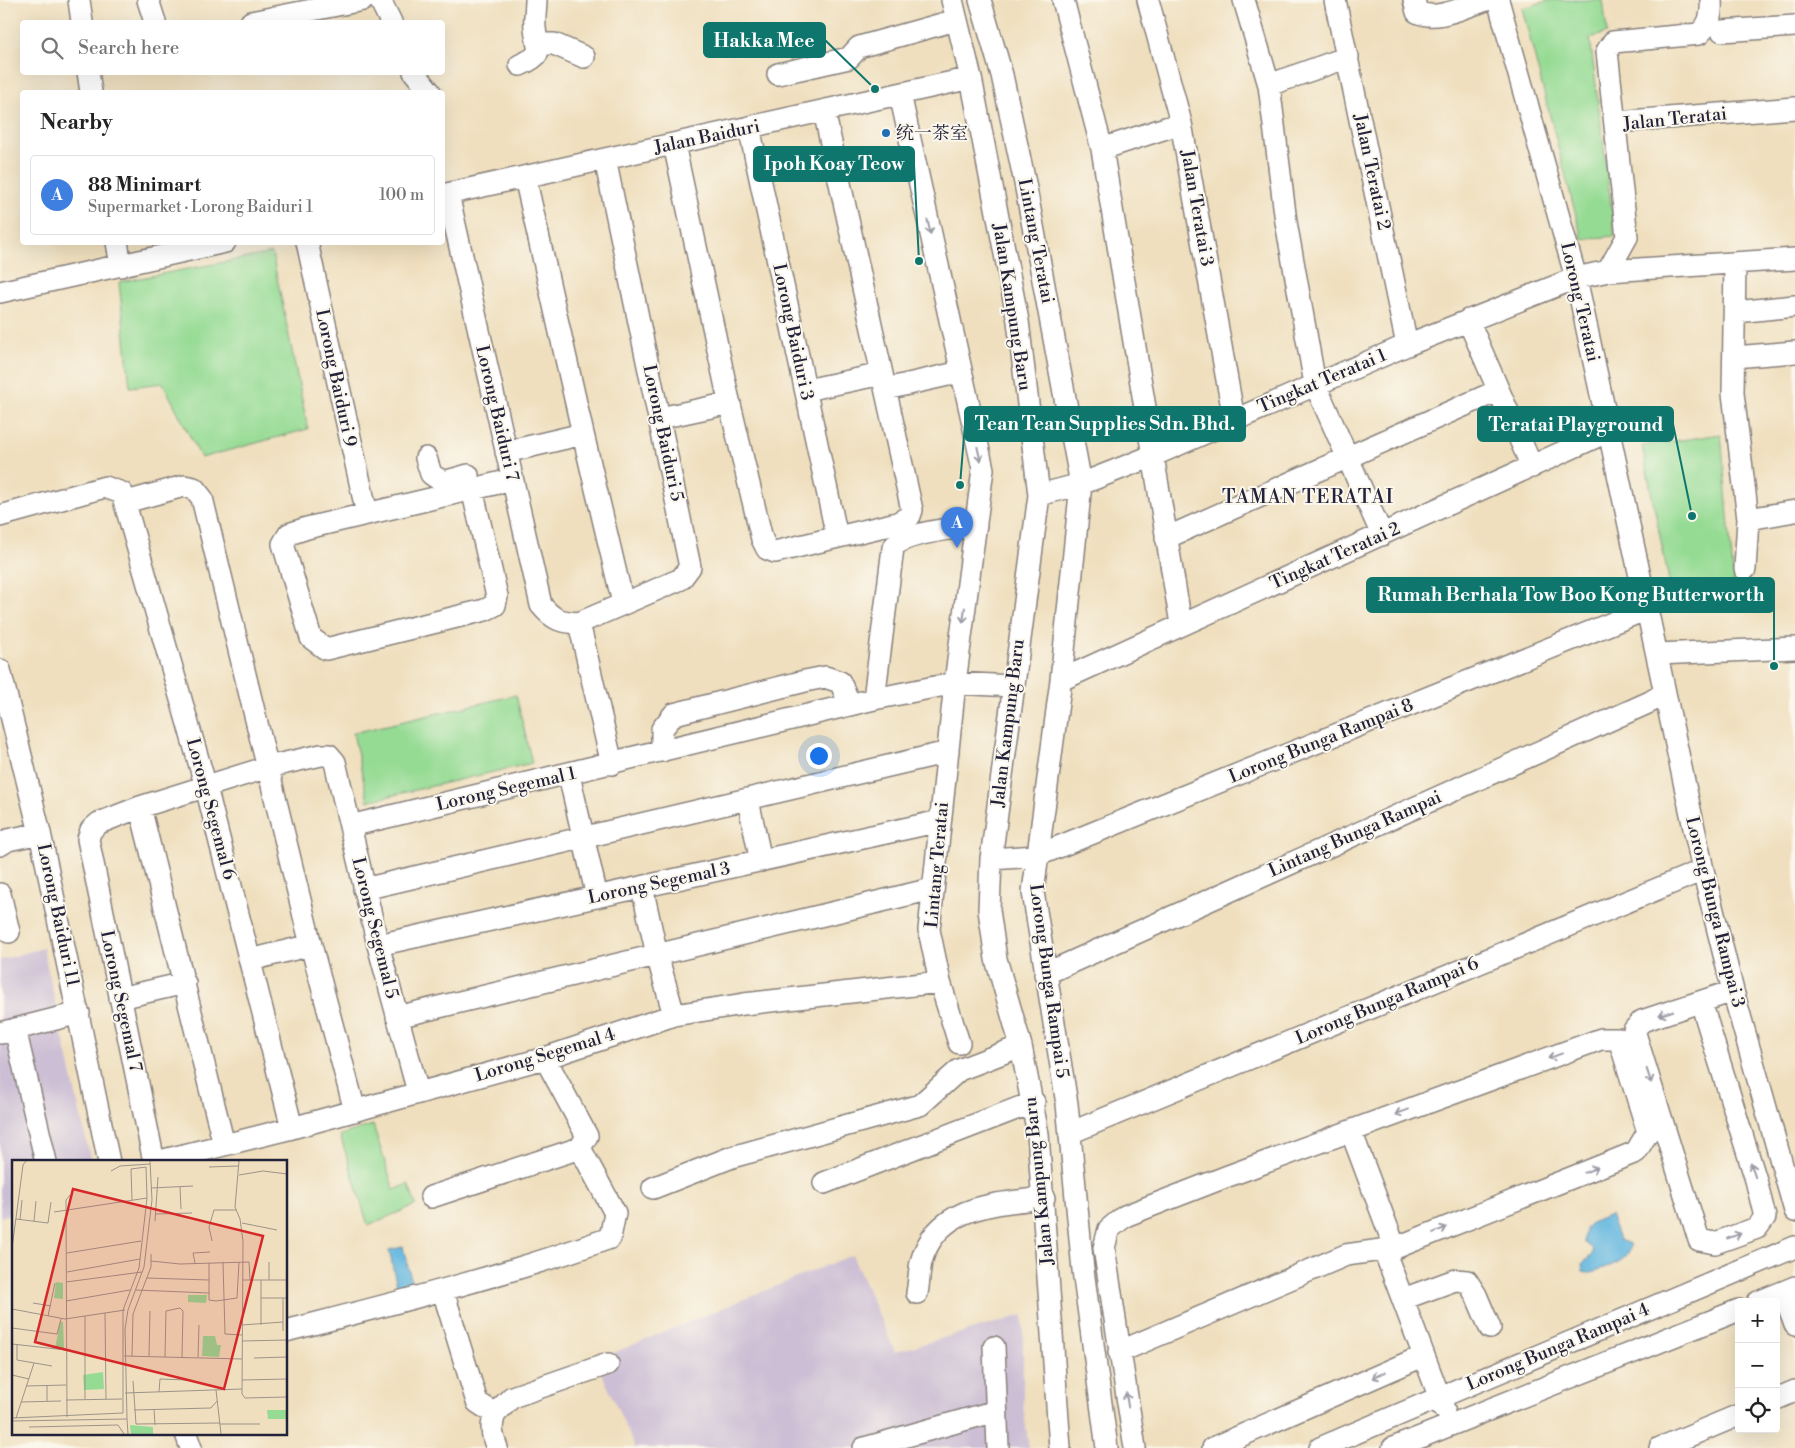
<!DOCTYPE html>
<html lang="en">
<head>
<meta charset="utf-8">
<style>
	:root { --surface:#fff; --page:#f2f2f2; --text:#222; --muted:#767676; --line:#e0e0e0; --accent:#1f6fb2 }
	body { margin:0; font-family:"Libre Bodoni","Noto Serif SC",serif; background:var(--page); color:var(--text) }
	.controls { position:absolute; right:15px; bottom:15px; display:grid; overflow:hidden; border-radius:5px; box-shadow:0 5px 20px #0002 }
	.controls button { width:45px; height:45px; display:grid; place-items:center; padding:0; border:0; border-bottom:1px solid var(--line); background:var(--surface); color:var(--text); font:25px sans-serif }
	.you { position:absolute; left:818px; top:755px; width:18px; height:18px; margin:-12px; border:4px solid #fff; border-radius:50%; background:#1a73e8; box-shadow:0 0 0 8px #1a73e833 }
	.badge { display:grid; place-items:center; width:32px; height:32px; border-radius:50%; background:var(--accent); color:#fff; font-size:16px; font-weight:700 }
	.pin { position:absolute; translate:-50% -41px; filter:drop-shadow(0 1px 2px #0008) }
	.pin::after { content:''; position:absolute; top:26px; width:18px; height:15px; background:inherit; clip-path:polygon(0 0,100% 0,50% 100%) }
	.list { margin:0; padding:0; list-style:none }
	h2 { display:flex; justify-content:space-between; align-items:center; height:65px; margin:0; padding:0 20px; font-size:21px }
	h2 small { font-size:16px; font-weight:400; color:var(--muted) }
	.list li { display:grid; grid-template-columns:32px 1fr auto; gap:15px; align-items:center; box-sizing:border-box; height:80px; margin:0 10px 10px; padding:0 10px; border:1px solid var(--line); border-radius:5px }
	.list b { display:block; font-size:19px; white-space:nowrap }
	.list p { margin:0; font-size:16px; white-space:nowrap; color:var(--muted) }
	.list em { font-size:16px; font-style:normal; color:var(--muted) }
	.icon { flex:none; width:28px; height:28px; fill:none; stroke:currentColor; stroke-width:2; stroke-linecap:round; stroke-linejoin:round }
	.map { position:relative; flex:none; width:1795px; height:1448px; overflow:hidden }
	.search { position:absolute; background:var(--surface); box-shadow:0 5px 20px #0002; left:20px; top:20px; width:425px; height:55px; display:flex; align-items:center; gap:12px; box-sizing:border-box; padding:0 18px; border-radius:5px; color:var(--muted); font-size:19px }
	.panel { position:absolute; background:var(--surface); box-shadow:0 5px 20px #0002; left:20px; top:90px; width:425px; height:155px; border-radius:5px }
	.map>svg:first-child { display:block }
	.industrial { fill:#ccbed4 }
	.green { fill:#96db94; stroke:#5c7e68 }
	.water { fill:#63b7df; stroke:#426c8d }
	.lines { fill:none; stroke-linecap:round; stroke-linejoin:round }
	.minor-casing { stroke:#88807c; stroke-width:24 }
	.minor { stroke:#fff; stroke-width:21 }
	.oneway { stroke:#9c9ca7 }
	.poi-dot { fill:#1f6fb2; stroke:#fbf7ec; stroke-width:2 }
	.labels { text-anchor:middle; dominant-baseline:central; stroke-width:4; stroke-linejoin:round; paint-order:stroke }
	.street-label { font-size:18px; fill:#22223b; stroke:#fbf7ec }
	.poi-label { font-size:18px; fill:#22223b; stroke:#fbf7ec; text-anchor:start }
	.neighbourhood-label { font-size:19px; letter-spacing:1px; fill:#22223b; stroke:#fbf7ec }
	.inset-road { fill:none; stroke:#9d938a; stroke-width:1 }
	.view { fill:#d62828; fill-opacity:0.15; stroke:#d62828; stroke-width:2.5 }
	.inset-edge { fill:none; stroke:#22223b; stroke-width:2.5 }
	.leader { fill:none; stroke:#0f766e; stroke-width:2 }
	.callout-dot { fill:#0f766e; stroke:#fbf7ec; stroke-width:2 }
	.callout { fill:#0f766e; stroke:#0f766e; stroke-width:2 }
	.callout-label { font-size:19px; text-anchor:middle; font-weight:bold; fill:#fff }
</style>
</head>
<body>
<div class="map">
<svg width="1795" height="1448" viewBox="0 0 1795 1448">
	<rect width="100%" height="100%" fill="#fbf7ec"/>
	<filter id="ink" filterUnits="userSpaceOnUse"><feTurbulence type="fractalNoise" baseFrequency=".02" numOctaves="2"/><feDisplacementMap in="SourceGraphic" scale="10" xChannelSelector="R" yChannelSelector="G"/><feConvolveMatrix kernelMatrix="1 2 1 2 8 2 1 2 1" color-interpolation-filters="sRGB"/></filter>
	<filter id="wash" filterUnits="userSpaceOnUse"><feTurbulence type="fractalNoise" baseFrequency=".0096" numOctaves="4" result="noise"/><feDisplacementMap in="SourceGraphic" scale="20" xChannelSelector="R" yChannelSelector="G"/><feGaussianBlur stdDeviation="1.12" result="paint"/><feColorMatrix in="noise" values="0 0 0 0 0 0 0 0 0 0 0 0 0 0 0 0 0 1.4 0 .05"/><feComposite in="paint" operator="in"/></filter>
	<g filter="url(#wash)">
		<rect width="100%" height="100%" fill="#efdfbe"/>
		<path class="industrial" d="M43 948 91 1162H14V1213L0 1217V960Z
			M852 1255 895 1352 1023 1315V1406L1029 1448H635L596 1360Z"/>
		<path class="green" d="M1552 0H1603L1607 33 1590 38 1615 236 1582 239 1522 8Z
			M272 253 308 429 201 458 163 383 130 387 119 282Z
			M1721 434 1734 585 1671 591 1642 446Z
			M516 695 532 763 368 801 353 733Z
			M373 1125 394 1190 408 1184 416 1205 368 1225 340 1135Z"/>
		<path class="water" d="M1610 1215 1619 1240 1630 1244C1631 1263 1603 1268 1588 1273L1583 1272 1582 1265 1593 1253 1592 1248 1584 1242C1582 1223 1595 1221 1610 1215Z
			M403 1247 412 1283 397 1286 389 1250Z"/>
	</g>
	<g filter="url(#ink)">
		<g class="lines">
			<defs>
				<path id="minor" d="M79 0 82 22
					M148 0 155 22
					M380 0 391 22
					M952 0 971 78 1018 321 1039 495 991 859 989 910 996 959 1021 1046 1038 1134 1060 1448
					M980 0 1002 75 1025 183 1081 484 1061 680 1033 892 1067 1104 1083 1270 1107 1448
					M1063 0 1102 149 1181 624
					M1148 0 1181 123 1234 419
					M1244 0 1269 85 1286 222 1315 384 1382 535
					M1335 0 1407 345
					M1414 0 1417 12C1437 22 1466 6 1487 0
					M1498 0 1576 278 1703 870 1733 991 1795 1211
					M251 22 363 0
					M1722 31 1795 26
					M539 44H554L584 57
					M520 65C546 54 537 50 535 28 534 19 536 9 536 0
					M88 72 91 92
					M414 72 430 92
					M778 74 849 58 859 47 956 20
					M1269 85 1348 57
					M900 94 983 469 955 683 929 930 940 982 959 1043
					M1616 122 1795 108
					M749 127 837 537
					M674 144 727 392 762 539 767 549 775 552 897 523 910 516 912 510 824 111
					M1102 149 1181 123
					M525 177 583 434 623 603
					M448 194 541 605C553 620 561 622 579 623L681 579 690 567 605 159
					M442 195 971 78
					M117 242 121 266
					M307 242 367 514
					M1735 263 1733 393 1748 519 1745 569
					M1608 271 1627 237 1607 51 1613 42 1699 34C1710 24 1712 15 1711 0
					M0 292 225 242
					M1736 312 1795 306
					M1468 320 1532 467
					M1734 357 1795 352
					M886 389 961 372
					M806 390 882 374
					M660 418 730 403
					M506 452 583 434
					M426 458 431 474 443 482 468 475
					M472 489 497 596 495 605 485 610 326 649 311 638 283 544 289 534 307 528 511 480
					M1039 495 1081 484 1152 456 1407 345 1576 278 1608 271 1795 259
					M126 502 184 486 194 488 202 498 311 945 355 1111
					M0 516 105 487 122 493 206 787 292 1128
					M1748 519 1795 511
					M1166 538 1497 391
					M579 623 612 764
					M1657 654 1795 648
					M0 670 40 833 109 1162
					M1061 680 1609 431
					M874 699 893 548C903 532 956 529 976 525
					M662 751V729L674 714 805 681 825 677 840 682 850 704
					M569 775 597 897
					M748 800 761 861
					M140 807 224 1145
					M350 826 874 699 955 683 1012 686
					M0 845 8 840 40 833
					M991 859 1036 856 1647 609
					M642 887 657 955 674 1015
					M364 889 948 752
					M0 894 9 932
					M378 945 940 821
					M250 960 311 945
					M1045 974 1650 702 1665 693
					M120 998 185 983
					M1701 1002 1756 1180 1765 1217 1757 1228 1715 1243 1699 1240 1634 1030 1642 1021 1733 991
					M397 1017 932 889
					M15 1029 46 1162
					M0 1033 79 1013
					M545 1058 587 1136 580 1148
					M1351 1131 1395 1248
					M1070 1133 1703 870
					M154 1162 88 839 91 830 99 823 140 807 268 767 321 755H329L335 762 378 945 418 1092
					M156 1162 292 1128 545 1058 674 1015 744 1004 940 982
					M824 1183 1034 1102
					M653 1188 732 1157 920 1105 959 1070 1021 1046
					M431 1197 580 1148
					M1384 1250 1444 1409
					M443 1291 477 1402 495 1414C490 1427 492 1435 497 1448
					M1783 1292 1795 1325
					M917 1293C919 1283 919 1272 921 1262 937 1205 994 1204 1044 1198
					M1403 1299 1455 1280 1467 1281 1476 1295 1490 1328
					M1758 1302 1795 1287
					M286 1331C395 1303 504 1276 610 1238L615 1213 580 1148
					M994 1347 998 1448
					M1119 1352 1346 1255 1395 1248 1636 1152 1648 1132 1619 1039H1601L1228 1176 1125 1216 1109 1229 1104 1248 1135 1448
					M1776 1399 1795 1391
					M495 1414 512 1397 608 1364
					M186 1434 191 1448
					M864 1448 996 1411
					M1213 1448 1423 1356
					M1320 1448 1795 1247
					M1393 1448 1739 1310
					M1660 1448 1739 1415"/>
			</defs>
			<use href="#minor" class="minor-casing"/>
			<use href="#minor" class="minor"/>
		</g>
		<defs><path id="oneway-shaft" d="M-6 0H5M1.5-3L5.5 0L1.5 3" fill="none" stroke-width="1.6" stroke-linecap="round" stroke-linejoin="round" transform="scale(1.25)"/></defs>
		<g class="oneway">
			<use href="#oneway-shaft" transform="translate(929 227) rotate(78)"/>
			<use href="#oneway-shaft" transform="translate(979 454) rotate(77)"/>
			<use href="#oneway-shaft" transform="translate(964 615) rotate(97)"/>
			<use href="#oneway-shaft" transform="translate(1666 1013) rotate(162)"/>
			<use href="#oneway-shaft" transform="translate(1555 1056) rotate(160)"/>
			<use href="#oneway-shaft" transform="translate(1649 1076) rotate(72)"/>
			<use href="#oneway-shaft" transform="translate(1402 1112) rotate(160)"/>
			<use href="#oneway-shaft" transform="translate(1591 1170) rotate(-22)"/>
			<use href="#oneway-shaft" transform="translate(1753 1170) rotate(-107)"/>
			<use href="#oneway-shaft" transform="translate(1440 1230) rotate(-22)"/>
			<use href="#oneway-shaft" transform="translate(1734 1236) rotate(-20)"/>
			<use href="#oneway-shaft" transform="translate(1379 1375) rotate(156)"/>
			<use href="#oneway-shaft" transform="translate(1127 1400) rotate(-99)"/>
		</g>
	</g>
	<circle class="poi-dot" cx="886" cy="133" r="5"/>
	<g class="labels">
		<g class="street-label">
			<text transform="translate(1675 119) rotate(-6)">Jalan Teratai</text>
			<text transform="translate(707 137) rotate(-12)">Jalan Baiduri</text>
			<text transform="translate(1372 172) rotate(78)">Jalan Teratai 2</text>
			<text transform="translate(1197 208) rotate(80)">Jalan Teratai 3</text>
			<text transform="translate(1036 241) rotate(79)">Lintang Teratai</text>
			<text transform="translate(1580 302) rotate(77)">Lorong Teratai</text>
			<text transform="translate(1012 307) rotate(81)">Jalan Kampung Baru</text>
			<text transform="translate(793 332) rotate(78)">Lorong Baiduri 3</text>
			<text transform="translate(336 378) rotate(78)">Lorong Baiduri 9</text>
			<text transform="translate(1322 381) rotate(-23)">Tingkat Teratai 1</text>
			<text transform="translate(497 413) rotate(77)">Lorong Baiduri 7</text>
			<text transform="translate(663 433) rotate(78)">Lorong Baiduri 5</text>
			<text transform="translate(1335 556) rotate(-24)">Tingkat Teratai 2</text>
			<text transform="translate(1008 723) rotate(-83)">Jalan Kampung Baru</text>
			<text transform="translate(1321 741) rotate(-22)">Lorong Bunga Rampai 8</text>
			<text transform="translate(506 789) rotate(-13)">Lorong Segemal 1</text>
			<text transform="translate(211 809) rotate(75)">Lorong Segemal 6</text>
			<text transform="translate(1355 834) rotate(-24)">Lintang Bunga Rampai</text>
			<text transform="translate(937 865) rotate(-85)">Lintang Teratai</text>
			<text transform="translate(659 883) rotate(-12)">Lorong Segemal 3</text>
			<text transform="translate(1715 912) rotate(76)">Lorong Bunga Rampai 3</text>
			<text transform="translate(58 915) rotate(78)">Lorong Baiduri 11</text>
			<text transform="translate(375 928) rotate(76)">Lorong Segemal 5</text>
			<text transform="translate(1049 981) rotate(82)">Lorong Bunga Rampai 5</text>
			<text transform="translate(121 1001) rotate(78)">Lorong Segemal 7</text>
			<text transform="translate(1387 1001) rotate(-23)">Lorong Bunga Rampai 6</text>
			<text transform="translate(545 1055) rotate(-17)">Lorong Segemal 4</text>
			<text transform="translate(1039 1181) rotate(-96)">Jalan Kampung Baru</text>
			<text transform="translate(1558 1347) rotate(-23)">Lorong Bunga Rampai 4</text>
		</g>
		<g class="poi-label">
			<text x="896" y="133">统一茶室</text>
		</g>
		<g class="neighbourhood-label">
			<text x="1308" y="497">TAMAN TERATAI</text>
		</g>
	</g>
	<g transform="translate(12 1160)">
		<rect width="275" height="275" fill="#efdfbe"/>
		<path d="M44 122 51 123V139L42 138ZM176 135H195L194 143 176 142ZM48 162H51L52 188 43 189ZM191 176H203L205 185H209L207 197 190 196ZM91 212 92 229 72 230 71 215ZM255 250H275V259H256ZM118 265 141 267V274H119Z" fill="#96db94"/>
		<path class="inset-road" d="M227 1 223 47 228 59 231 81 230 234 233 238 275 237M197 7 226 6M99 11 108 6 138 4M227 15 251 11 275 14M168 27 169 49M139 28 181 26M42 52 135 38M144 54 180 53M4 59 36 63 39 42M8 60 10 40M22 61 24 41M143 61 146 17M230 63 265 70M200 81 197 67 202 50H224M0 88 11 5 14 1M55 93 129 81M139 101 168 104 237 102 238 120M211 102 213 174 230 175M183 103 181 93 198 92M197 103V140L204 141 225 138 227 102M55 112 128 99M135 118 197 120M231 120H275M257 120V102M54 122 130 112M124 130 197 133M249 138H275M271 138V171M54 141 118 130M21 143 39 146M0 149 53 159 113 150M93 153 94 239M36 156 43 123M73 156V239M230 165 271 162M249 165V120M0 168 45 174 49 159M230 181 275 180M0 184 54 190M5 185V200L40 206M112 196 230 199M120 196 121 154 139 107V94M137 196 138 151M153 197 154 151 168 148 171 151 170 197M186 197 187 165M242 198 275 197M0 215 17 219M230 220 275 219M121 221 124 264 208 263M35 225V241M14 226 54 225M204 230 209 274M147 232 148 219 175 220M113 233 230 229M54 240 110 239M9 242 49 241M142 249 143 265M122 250 199 248 205 241M55 257 54 40 58 35M0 258 111 253V150L127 108 135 38 134 7 119 9 120 40M4 258 22 203M115 259 113 169 116 150 132 107 140 40 138 1M0 261 115 259 116 274M208 264H248M17 267 106 265 112 274"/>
		<path class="view" d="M61 29 251 76 212 229 23 182Z"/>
		<rect width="275" height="275" class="inset-edge"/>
	</g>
	<path class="leader" d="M875 89L825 40M919 261L914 164M960 485L965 424M1692 516L1673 424M1774 666L1774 595"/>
	<g class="callout-dot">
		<circle cx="875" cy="89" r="5"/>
		<circle cx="919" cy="261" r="5"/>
		<circle cx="960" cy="485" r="5"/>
		<circle cx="1692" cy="516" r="5"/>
		<circle cx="1774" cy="666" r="5"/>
	</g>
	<g class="callout">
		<rect x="704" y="23" width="121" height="34" rx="5"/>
		<rect x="754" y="147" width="160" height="34" rx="5"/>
		<rect x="965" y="407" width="280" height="34" rx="5"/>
		<rect x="1478" y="407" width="195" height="34" rx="5"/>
		<rect x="1367" y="578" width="407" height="34" rx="5"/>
	</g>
	<g class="callout-label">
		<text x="764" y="47">Hakka Mee</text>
		<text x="834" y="170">Ipoh Koay Teow</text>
		<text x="1105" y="430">Tean Tean Supplies Sdn. Bhd.</text>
		<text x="1576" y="431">Teratai Playground</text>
		<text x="1571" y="601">Rumah Berhala Tow Boo Kong Butterworth</text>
	</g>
</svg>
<div class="controls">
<button>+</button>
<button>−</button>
<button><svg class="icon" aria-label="locate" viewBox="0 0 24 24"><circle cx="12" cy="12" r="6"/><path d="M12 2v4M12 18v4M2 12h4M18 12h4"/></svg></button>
</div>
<div class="you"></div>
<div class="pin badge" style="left:957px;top:548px;background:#3f7fe0">A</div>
<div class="search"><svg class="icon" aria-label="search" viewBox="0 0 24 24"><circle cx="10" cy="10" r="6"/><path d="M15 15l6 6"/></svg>Search here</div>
<section class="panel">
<h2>Nearby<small></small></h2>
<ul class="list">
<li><span class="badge" style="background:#3f7fe0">A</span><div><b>88 Minimart</b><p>Supermarket · Lorong Baiduri 1</p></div><em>100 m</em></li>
</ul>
</section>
</div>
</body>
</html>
